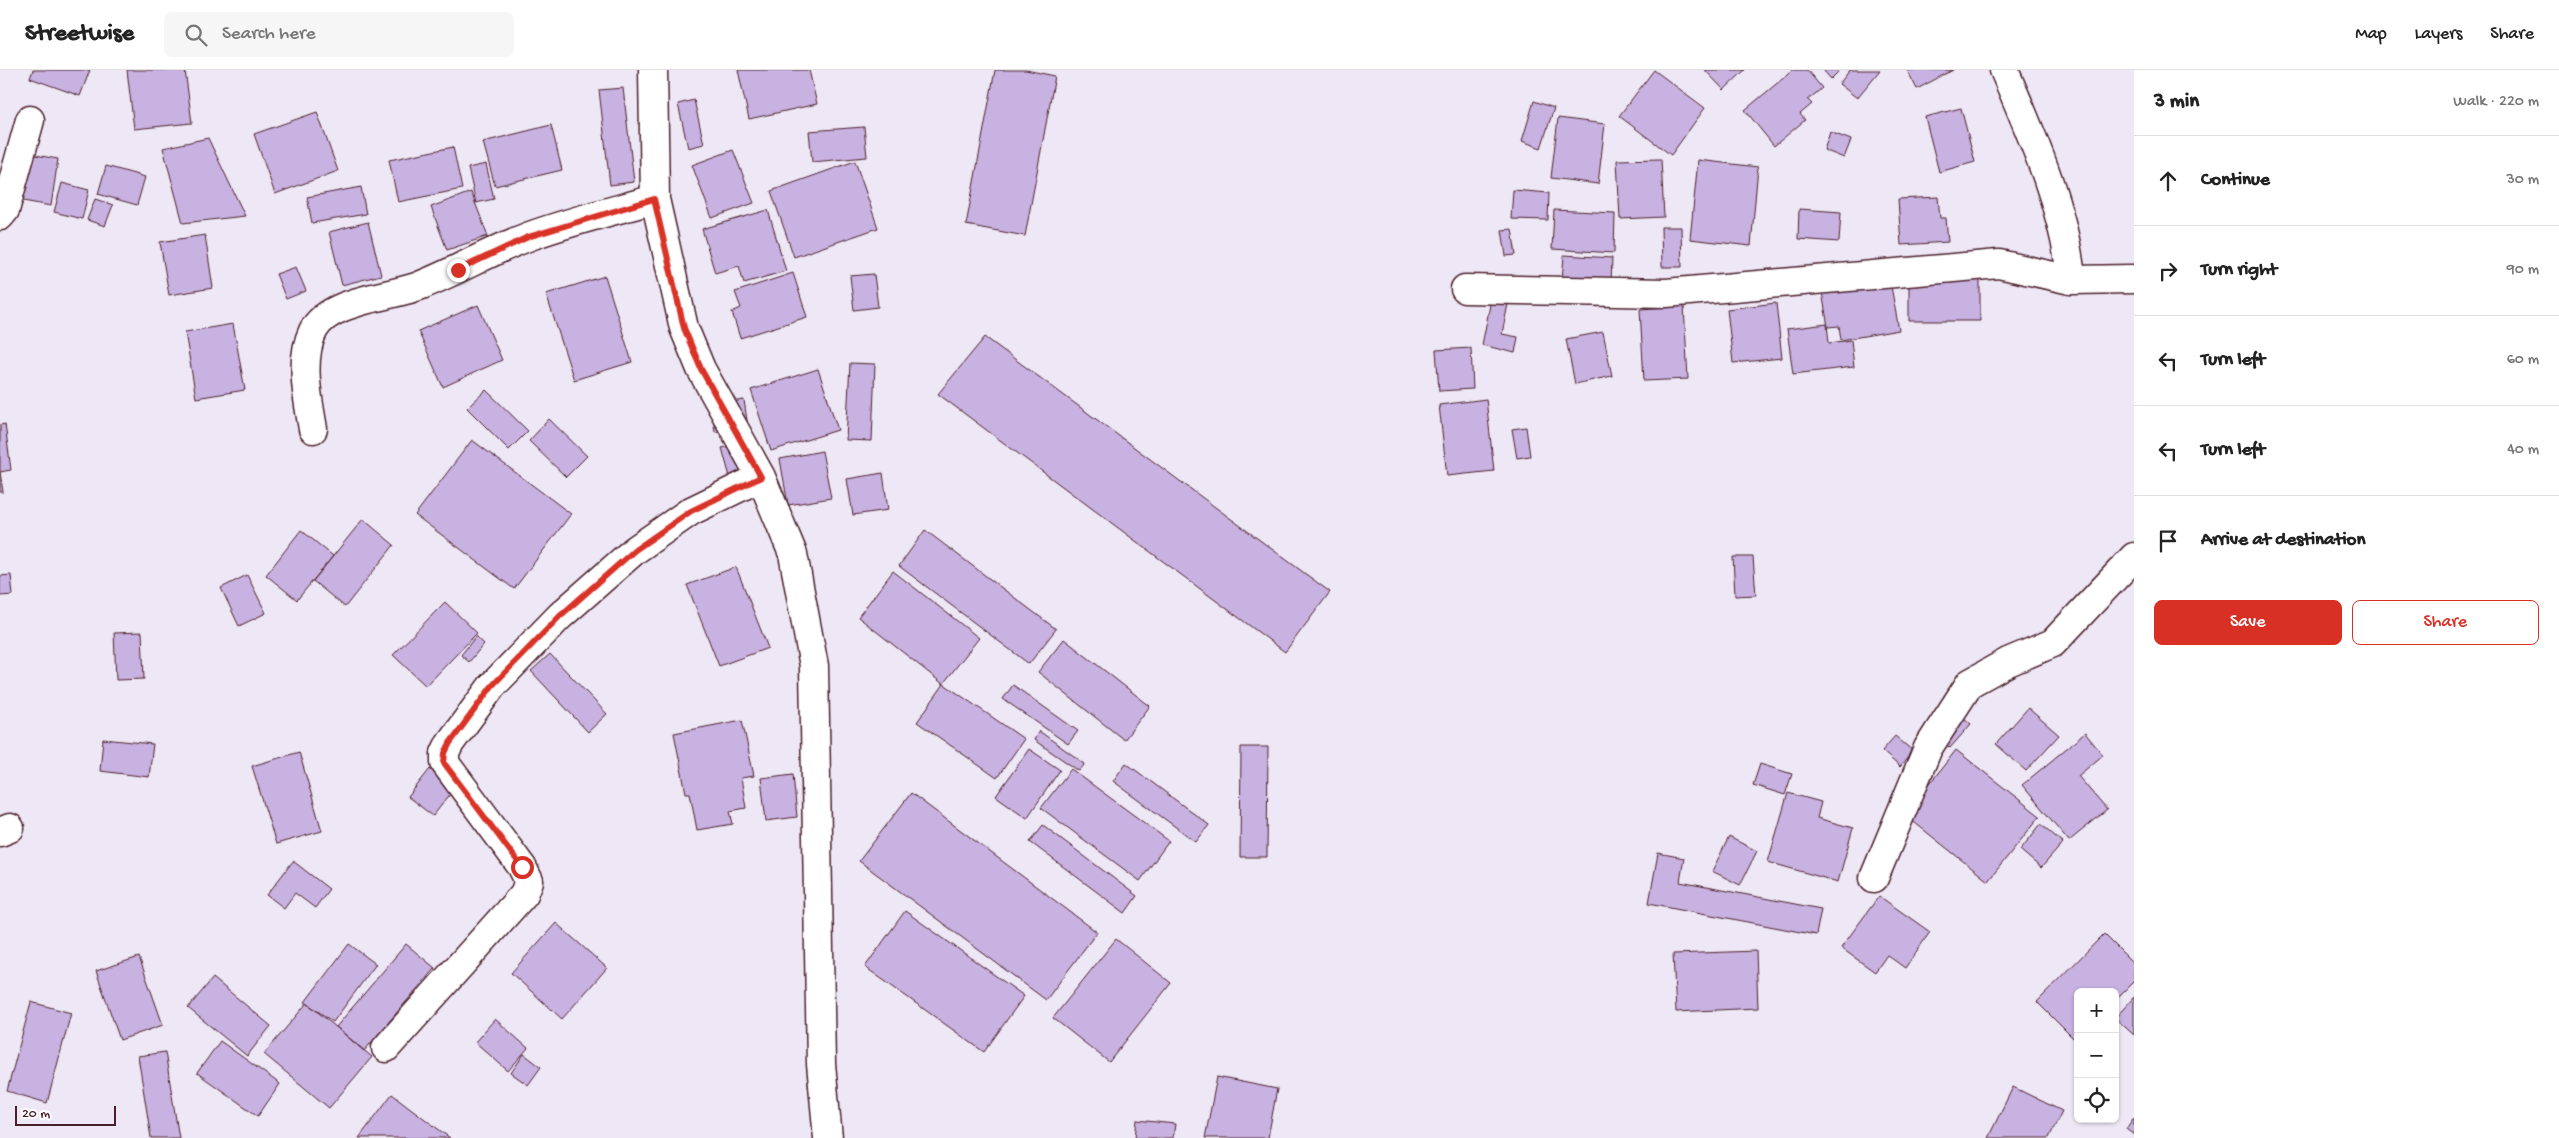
<!DOCTYPE html>
<html lang="en">
<head>
<meta charset="utf-8">
<style>
	:root { --surface:#fff; --page:#f6f6f6; --text:#222; --muted:#767676; --line:#e0e0e0; --accent:#d93025 }
	body { margin:0; font-family:"Gochi Hand",sans-serif; background:var(--page); color:var(--text) }
	.controls { position:absolute; right:15px; bottom:15px; display:grid; overflow:hidden; border-radius:8px; box-shadow:0 1px 4px #0004 }
	.controls button { width:45px; height:45px; display:grid; place-items:center; padding:0; border:0; border-bottom:1px solid var(--line); background:var(--surface); color:var(--text); font:25px sans-serif }
	.scale { position:absolute; left:15px; bottom:12px; width:101px; box-sizing:border-box; padding-left:5px; border:2px solid #4a1f2b; border-top:0; font-size:14px; line-height:18px; white-space:nowrap; color:#4a1f2b; -webkit-text-stroke:4px #fff; paint-order:stroke }
	.stop { position:absolute; width:15px; height:15px; margin:-11px; border:4px solid #d93025; border-radius:50%; background:#fff }
	.stop.end { background:#d93025; border-color:#fff; box-shadow:0 1px 5px #0008 }
	.list { margin:0; padding:0; list-style:none }
	h2 { display:flex; justify-content:space-between; align-items:center; height:65px; margin:0; padding:0 20px; font-size:21px }
	h2 small { font-size:16px; font-weight:400; color:var(--muted) }
	.list li { display:grid; grid-template-columns:32px 1fr auto; gap:15px; align-items:center; box-sizing:border-box; height:90px; padding:0 20px; border-top:1px solid var(--line) }
	.list b { display:block; font-size:19px; white-space:nowrap }
	.list em { font-size:16px; font-style:normal; color:var(--muted) }
	.actions { display:flex; gap:10px; padding:15px 20px }
	.actions a { flex:1; padding:11px 0; border:1px solid var(--accent); border-radius:8px; text-align:center; font-size:18px; color:var(--accent) }
	.actions .main { background:var(--accent); color:#fff }
	.icon { flex:none; width:28px; height:28px; fill:none; stroke:currentColor; stroke-width:2; stroke-linecap:round; stroke-linejoin:round }
	.map { position:relative; flex:none; width:2134px; height:1068px; overflow:hidden }
	header { display:flex; align-items:center; gap:30px; box-sizing:border-box; height:70px; padding:0 25px; background:var(--surface); border-bottom:1px solid var(--line) }
	header strong { font-size:24px }
	nav { display:flex; gap:28px; margin-inline-start:auto; font-size:18px }
	.search { width:350px; height:45px; background:var(--page); display:flex; align-items:center; gap:12px; box-sizing:border-box; padding:0 18px; border-radius:8px; color:var(--muted); font-size:19px }
	main { display:flex }
	aside { flex:1; background:var(--surface) }
	.map>svg:first-child { display:block }
	.building { fill:#c8b2e1; stroke:#4a1f2b }
	.lines { fill:none; stroke-linecap:round; stroke-linejoin:round }
	.minor-casing { stroke:#4a1f2b; stroke-width:31 }
	.minor { stroke:#fff; stroke-width:28 }
	.route { stroke:#d93025; stroke-width:6 }
</style>
</head>
<body>
<header>
<strong>Streetwise</strong>
<div class="search"><svg class="icon" aria-label="search" viewBox="0 0 24 24"><circle cx="10" cy="10" r="6"/><path d="M15 15l6 6"/></svg>Search here</div>
<nav><a>Map</a><a>Layers</a><a>Share</a></nav>
</header>
<main>
<div class="map">
<svg width="2134" height="1068" viewBox="0 0 2134 1068">
	<rect width="100%" height="100%" fill="#eee8f6"/>
	<filter id="ink" filterUnits="userSpaceOnUse"><feTurbulence type="fractalNoise" baseFrequency=".02" numOctaves="2"/><feDisplacementMap in="SourceGraphic" scale="10" xChannelSelector="R" yChannelSelector="G"/><feConvolveMatrix kernelMatrix="1 2 1 2 8 2 1 2 1" color-interpolation-filters="sRGB"/></filter>
	<g filter="url(#ink)">
		<path class="building" d="M33 0H90L80 26 30 8Z
			M127 0H185L192 53 134 59Z
			M738 0H809L817 34 749 49Z
			M995 0H1026L1055 6 1025 166 966 155Z
			M1654 0 1705 38 1671 85 1619 46Z
			M1705 0H1745L1724 20Z
			M1793 0H1807L1822 18 1808 30 1812 34 1800 44 1805 50 1774 76 1745 40Z
			M1823 0H1840L1831 9Z
			M1850 0H1880L1857 28 1839 14Z
			M1907 0H1953L1917 19Z
			M623 18 634 112 610 115 599 20Z
			M694 30 704 74 688 78 678 34Z
			M1534 31 1554 38 1541 78 1522 71Z
			M1961 38 1975 92 1939 102 1925 47Z
			M317 42 338 101 275 124 254 64Z
			M1558 48 1605 54 1598 114 1551 108Z
			M551 55 562 100 495 116 483 72Z
			M864 57 867 87 812 92 809 61Z
			M1830 62 1851 70 1844 88 1824 80Z
			M208 68 245 146 183 153 163 78Z
			M453 77 462 119 398 132 389 90Z
			M733 80 754 133 712 148 692 95Z
			M30 84 58 89 51 136 23 131Z
			M1661 89 1664 147 1620 149 1617 90Z
			M1698 90 1758 97 1751 176 1690 169Z
			M855 91 878 158 794 187 771 121Z
			M486 94 494 129 476 133 468 98Z
			M106 96 145 107 137 135 98 124Z
			M62 113 89 120 82 149 54 142Z
			M361 117 366 144 312 153 307 127Z
			M1513 120 1549 123 1548 150 1511 149Z
			M471 122 488 166 447 180 431 137Z
			M1938 127 1940 148H1946L1948 172 1901 175 1898 129Z
			M95 129 113 135 105 156 87 150Z
			M1799 139 1841 142 1839 172 1798 169Z
			M768 140 786 201 744 213 739 196 715 203 702 159Z
			M1554 140 1615 143 1614 183 1552 179Z
			M368 152 381 205 342 215 329 162Z
			M1661 157H1681L1682 197H1662Z
			M1512 159 1516 185 1506 186 1502 160Z
			M205 165 213 218 169 225 160 172Z
			M1564 185 1612 188 1611 214 1562 210Z
			M296 197 306 221 286 229 276 204Z
			M793 203 807 247 740 268 732 242 741 238 735 222Z
			M874 204 878 237 854 240 850 206Z
			M1889 205 1899 260 1841 270 1839 256 1828 257 1821 216Z
			M605 206 632 292 574 310 546 224Z
			M1909 206H1980V251H1909Z
			M1491 230 1508 234 1502 264 1518 267 1515 283 1482 275Z
			M1776 233 1782 288 1733 293 1727 239Z
			M478 235 502 290 443 317 418 261Z
			M1684 236 1688 309 1644 311 1640 239Z
			M233 254 245 320 196 328 185 262Z
			M1827 254 1829 273 1851 270 1854 297 1793 304 1787 259Z
			M1603 262 1612 306 1575 314 1566 269Z
			M985 267 1330 522 1285 582 938 324Z
			M1471 278 1473 319 1439 321 1436 280Z
			M850 293 875 294 872 371 846 370Z
			M818 299 838 360 771 381 751 320Z
			M486 320 528 361 509 380 467 338Z
			M1486 329 1494 401 1447 406 1439 335Z
			M744 330 748 357 715 362 711 335Z
			M549 349 587 386 566 407 529 371Z
			M5 354 11 400 0 402 3 422H0V355Z
			M1526 357 1530 386 1517 388 1512 359Z
			M472 370 571 444 514 519 415 445Z
			M753 370 735 425 722 378Z
			M822 381 831 428 788 435 780 389Z
			M883 403 888 440 853 445 847 409Z
			M363 449 394 475 345 537 313 511Z
			M301 460 333 486 297 530 266 505Z
			M925 460 1056 559 1029 594 899 496Z
			M1733 487H1753L1756 525 1735 526Z
			M736 497 768 578 719 596 687 515Z
			M893 501 979 568 943 614 858 547Z
			M11 505 13 525 0 526V506Z
			M247 505 266 543 239 556 221 518Z
			M445 532 477 563 426 616 393 585Z
			M142 562 144 609 116 610 114 563Z
			M476 566 484 574 469 592 461 585Z
			M1064 569 1150 636 1124 670 1038 602Z
			M550 584 607 644 588 662 531 601Z
			M944 614 1024 669 997 708 917 652Z
			M1013 615 1078 661 1068 674 1003 629Z
			M2028 638 2059 665 2026 701 1996 674Z
			M1955 640 1971 654 1950 678 1935 664Z
			M742 650 754 706 741 708 746 738 730 741 733 754 697 760 690 723H686L674 663Z
			M1039 661 1085 694 1079 701 1034 670Z
			M2085 663 2103 685 2078 706 2107 740 2069 771 2022 715Z
			M1895 666 1913 681 1900 697 1882 681Z
			M103 669 153 674 149 707 100 701Z
			M1241 677H1268L1267 787H1240Z
			M1029 679 1060 700 1027 748 996 726Z
			M1956 680 2040 746 1988 811 1905 745Z
			M299 682 322 761 276 774 252 696Z
			M1126 693 1209 755 1196 772 1113 711Z
			M1760 694 1792 704 1785 725 1753 715Z
			M430 699 455 718 433 746 408 727Z
			M1071 699 1169 771 1140 811 1041 738Z
			M793 704 797 747 766 751 761 708Z
			M911 723 1097 862 1046 930 859 791Z
			M1788 723 1821 732 1817 748 1853 758 1838 812 1768 792Z
			M2041 754 2063 773 2041 798 2020 780Z
			M1043 755 1137 826 1125 843 1030 772Z
			M1729 767 1757 781 1740 815 1712 801Z
			M1658 783 1684 788 1680 812 1821 839 1816 865 1649 833Z
			M293 791 329 819 315 838 295 823 284 838 267 825Z
			M1879 826 1930 862 1905 898 1887 885 1875 902 1841 878Z
			M905 841 1024 926 984 982 865 897Z
			M556 853 607 898 562 949 511 903Z
			M2104 864 2134 894V911L2115 930V922H2078V968L2075 970 2037 932Z
			M1116 869 1171 913 1109 992 1053 948Z
			M349 874 376 894 333 952 305 932Z
			M406 874 435 898 364 981 336 957Z
			M1756 881 1758 938 1676 942 1673 884Z
			M139 887 163 955 120 970 96 901Z
			M213 908 271 956 247 986 188 938Z
			M2134 927V965L2115 948Z
			M31 932 71 943 47 1033 7 1021Z
			M307 933 372 987 329 1038 264 984Z
			M495 949 528 978 508 1001 475 972Z
			M220 971 280 1014 258 1046 197 1003Z
			M165 982 179 1068H151L138 986Z
			M524 984 541 997 528 1015 511 1003Z
			M1217 1007 1277 1019 1268 1068H1205Z
			M2013 1017 2062 1041 2049 1068H1988Z
			M392 1024 450 1068H359Z
			M2134 1047V1065L2126 1059Z
			M1137 1050 1175 1054 1173 1068H1135Z"/>
		<g class="lines">
			<defs>
				<path id="minor" d="M2004 0C2031 63 2066 142 2071 210
					M655 129 684 258 701 299 761 407 793 484 814 596 821 994 828 1068
					M0 146 5 140 30 50
					M1465 219 1666 223 1999 194 2071 210 2134 209
					M313 359C308 329 299 290 313 261 328 230 390 227 419 216 457 201 492 180 530 166 571 151 613 141 655 129L653 0
					M0 762 10 758
					M1874 808 1928 678 1970 613 2008 592 2053 573 2134 487
					M386 978 524 824 529 811 522 797 445 693V683L450 673 492 616 560 546 635 480 691 441 761 407"/>
			</defs>
			<use href="#minor" class="minor-casing"/>
			<use href="#minor" class="minor"/>
		</g>
	</g>
	<g class="lines" filter="url(#ink)">
		<path class="route" d="M458 200 528 167 654 129 684 258 701 299 761 407 691 441 635 480 560 546 492 616 450 673 445 683 444 693 522 797"/>
	</g>
</svg>
<div class="controls">
<button>+</button>
<button>−</button>
<button><svg class="icon" aria-label="locate" viewBox="0 0 24 24"><circle cx="12" cy="12" r="6"/><path d="M12 2v4M12 18v4M2 12h4M18 12h4"/></svg></button>
</div>
<div class="scale">20 m</div>
<div class="stop" style="left:522px;top:797px"></div>
<div class="stop end" style="left:458px;top:200px"></div>
</div>
<aside>
<h2>3 min<small>Walk · 220 m</small></h2>
<ul class="list">
<li><svg class="icon" aria-label="ahead" viewBox="0 0 24 24"><path d="M12 20V5M6 11l6-6 6 6"/></svg><div><b>Continue</b></div><em>30 m</em></li>
<li><svg class="icon" aria-label="right" viewBox="0 0 24 24"><path d="M7 20v-9h11M14 6l5 5-5 5"/></svg><div><b>Turn right</b></div><em>90 m</em></li>
<li><svg class="icon" aria-label="left" viewBox="0 0 24 24"><path d="M17 20v-9H6M10 6l-5 5 5 5"/></svg><div><b>Turn left</b></div><em>60 m</em></li>
<li><svg class="icon" aria-label="left" viewBox="0 0 24 24"><path d="M17 20v-9H6M10 6l-5 5 5 5"/></svg><div><b>Turn left</b></div><em>40 m</em></li>
<li><svg class="icon" aria-label="arrive" viewBox="0 0 24 24"><path d="M6 21V4h12l-3 4 3 4H6"/></svg><div><b>Arrive at destination</b></div></li>
</ul>
<div class="actions"><a class="main">Save</a><a>Share</a></div>
</aside>
</main>
</body>
</html>
